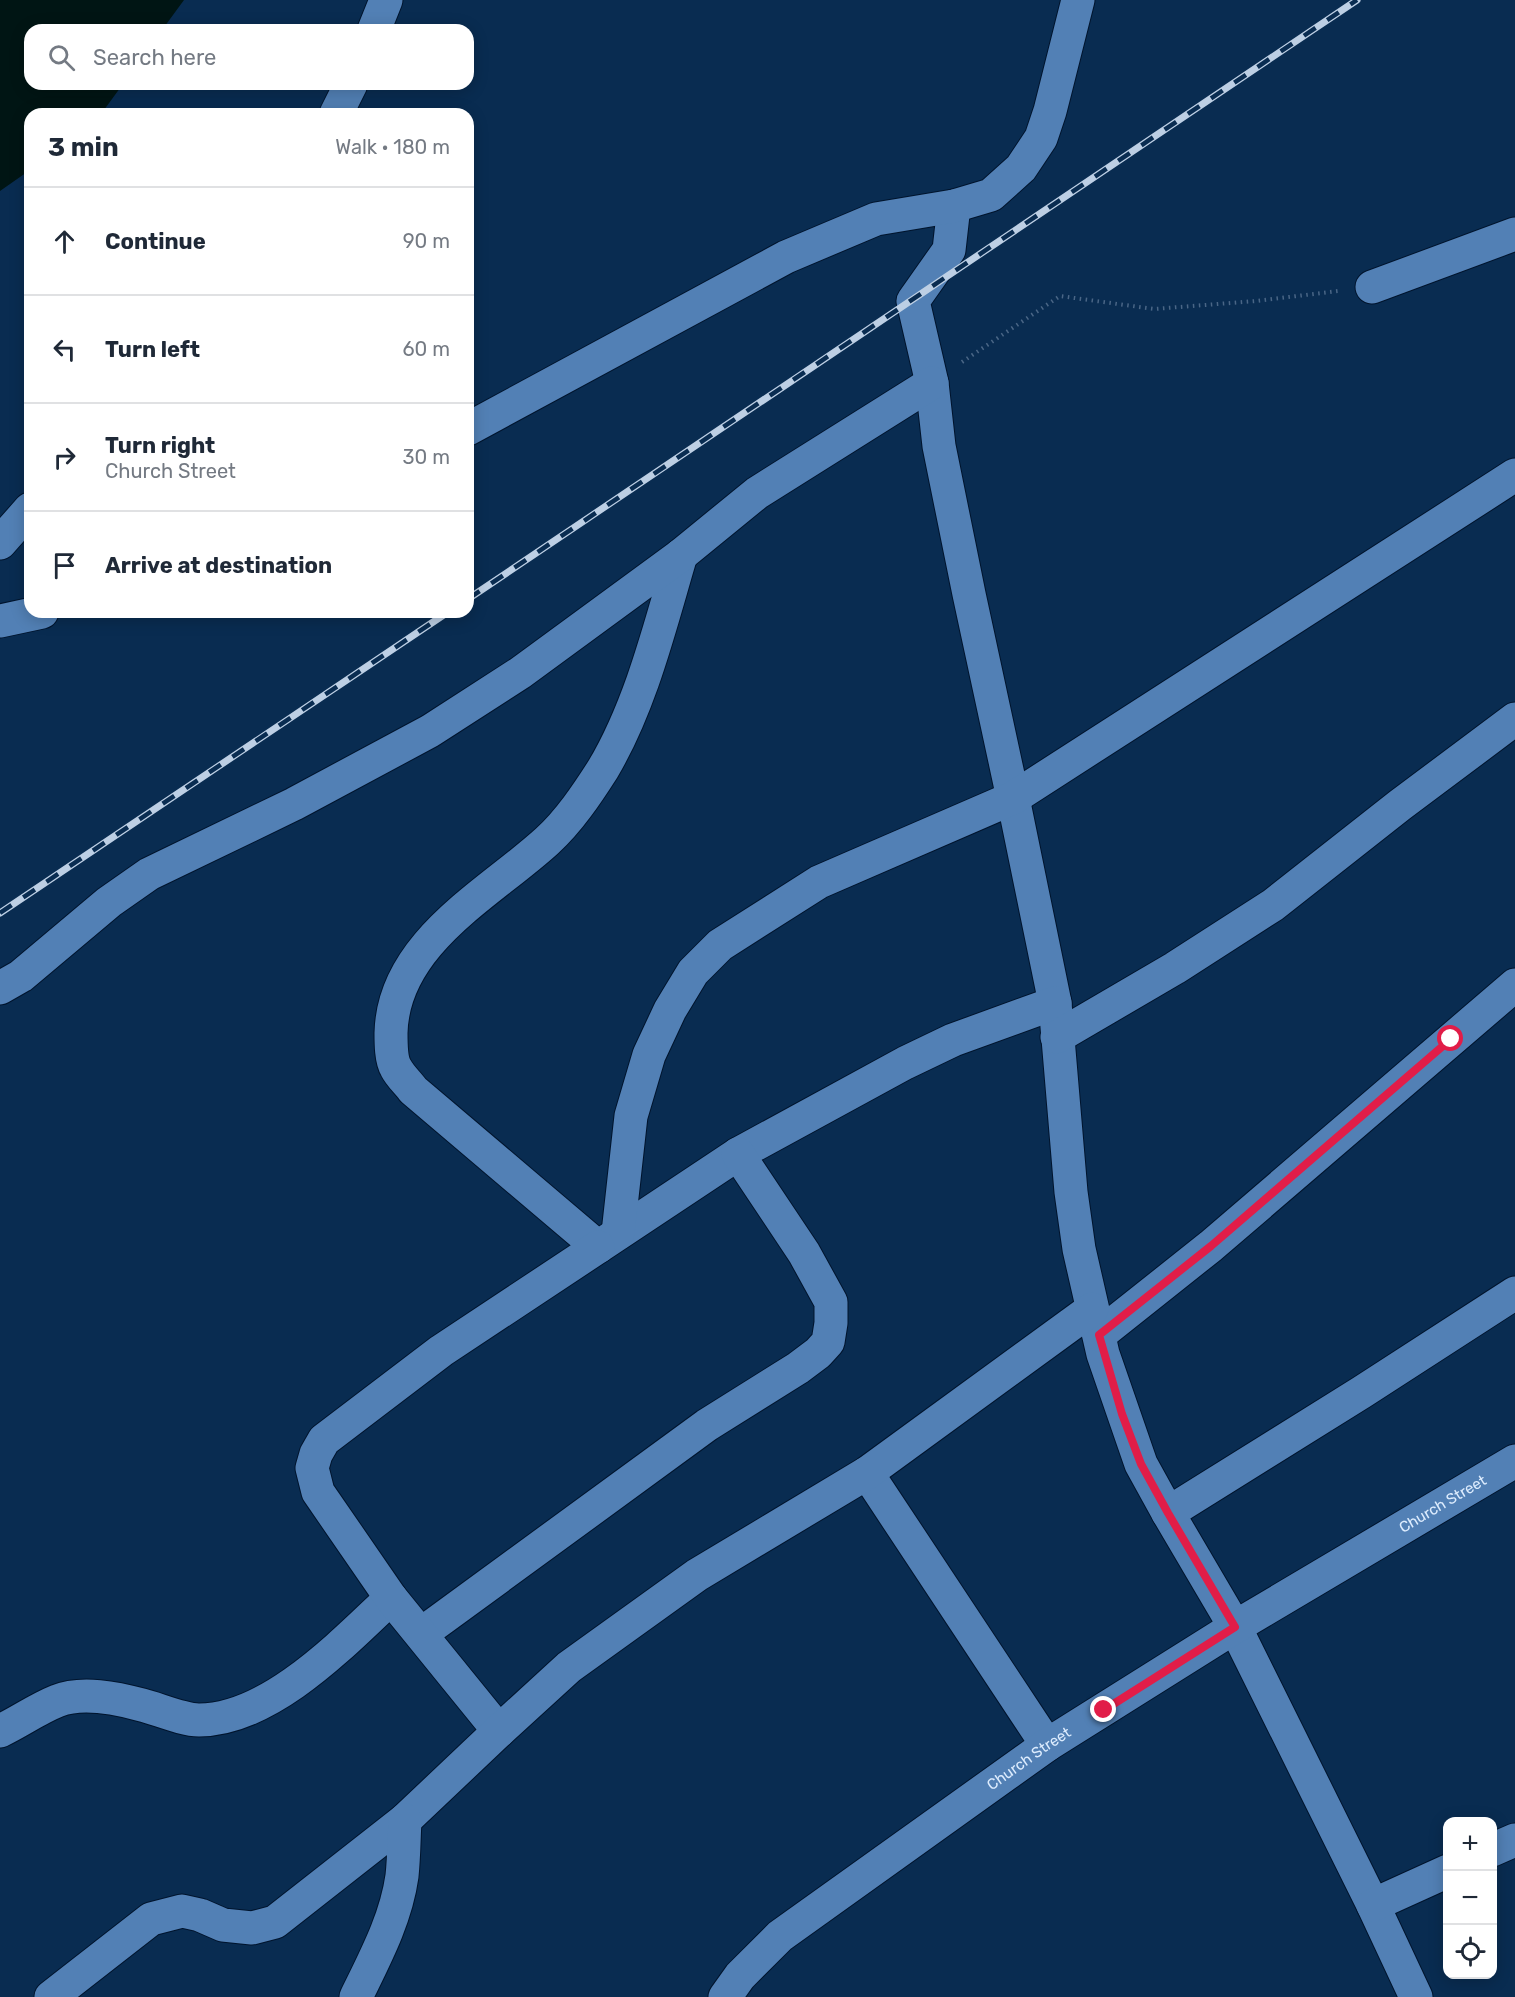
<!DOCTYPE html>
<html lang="en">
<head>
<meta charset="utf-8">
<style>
	:root { --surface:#fff; --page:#f2f2f3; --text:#1f2937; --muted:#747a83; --line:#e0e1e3 }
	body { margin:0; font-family:Rubik,sans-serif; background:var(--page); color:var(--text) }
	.controls { position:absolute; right:18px; bottom:18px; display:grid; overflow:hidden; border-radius:12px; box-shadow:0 3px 15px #0003 }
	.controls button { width:54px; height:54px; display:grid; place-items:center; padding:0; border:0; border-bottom:2px solid var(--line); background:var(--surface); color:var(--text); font:30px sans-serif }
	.stop { position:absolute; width:18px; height:18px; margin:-14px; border:4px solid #e11d48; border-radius:50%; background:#fff }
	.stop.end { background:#e11d48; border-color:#fff; box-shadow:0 2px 6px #0008 }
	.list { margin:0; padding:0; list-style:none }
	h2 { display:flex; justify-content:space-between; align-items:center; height:78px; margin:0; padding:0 24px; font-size:26px }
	h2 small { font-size:20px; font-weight:400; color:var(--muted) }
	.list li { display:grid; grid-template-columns:39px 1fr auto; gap:18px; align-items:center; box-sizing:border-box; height:108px; padding:0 24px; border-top:2px solid var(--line) }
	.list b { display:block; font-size:22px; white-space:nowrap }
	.list p { margin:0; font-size:20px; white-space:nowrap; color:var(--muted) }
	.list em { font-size:20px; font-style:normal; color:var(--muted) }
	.icon { flex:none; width:33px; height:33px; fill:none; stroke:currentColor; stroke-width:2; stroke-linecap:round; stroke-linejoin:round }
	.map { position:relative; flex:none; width:1515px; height:1997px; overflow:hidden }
	.search { position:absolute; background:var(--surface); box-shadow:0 3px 15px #0003; left:24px; top:24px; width:450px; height:66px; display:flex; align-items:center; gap:15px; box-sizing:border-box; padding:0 21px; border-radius:18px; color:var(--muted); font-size:22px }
	.panel { position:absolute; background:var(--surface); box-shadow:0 3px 15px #0003; left:24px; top:108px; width:450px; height:510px; border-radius:18px }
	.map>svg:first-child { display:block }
	.water { fill:#001514 }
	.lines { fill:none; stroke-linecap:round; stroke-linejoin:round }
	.minor-casing { stroke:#00142d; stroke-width:35 }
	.path { stroke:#4a6686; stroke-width:4; stroke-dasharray:1.5 4.5; stroke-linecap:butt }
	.minor { stroke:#5280b5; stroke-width:33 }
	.rail-casing { stroke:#bdcfe4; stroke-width:7 }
	.rail { stroke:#092c51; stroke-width:4.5; stroke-dasharray:14; stroke-linecap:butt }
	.route { stroke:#e11d48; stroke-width:8 }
	.labels { text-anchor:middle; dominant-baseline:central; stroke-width:4.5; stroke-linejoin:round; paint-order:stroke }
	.street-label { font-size:15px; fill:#ddecfe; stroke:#092c51 }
</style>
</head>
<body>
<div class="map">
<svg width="1515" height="1997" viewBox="0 0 1515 1997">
	<rect width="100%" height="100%" fill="#092c51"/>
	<path class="water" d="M0 0H184L162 30H30V84H123L101 114H30V170L0 191Z"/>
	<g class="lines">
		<defs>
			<g id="minor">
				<path d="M374 30 386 0"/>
				<path d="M336 114 351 84"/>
				<path d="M954 206 949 250 913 301 932 383 939 446 969 594 1013 798 1055 1003 1071 1192 1079 1249 1103 1354 1141 1464 1168 1513 1235 1627 1373 1905 1416 1997"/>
				<path d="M1372 287 1515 234"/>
				<path d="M468 429 786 257 876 219 954 206 991 195 1021 168 1041 138 1050 111 1078 0"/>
				<path d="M0 543 30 509"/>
				<path d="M681 555C660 626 641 705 603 769 587 794 569 821 547 841 489 894 393 943 391 1033 391 1043 391 1060 396 1068 400 1076 408 1083 413 1090L598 1247 738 1154 905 1063 953 1040 1055 1003"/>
				<path d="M0 621 42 612"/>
				<path d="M0 988 21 976 109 902 149 874 294 804 430 731 520 673 681 555 757 493 932 383"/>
				<path d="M1057 1037 1175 968 1273 905 1400 805 1515 719"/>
				<path d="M618 1233 631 1116 649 1055 670 1010 693 972 720 945 819 882 1013 798 1515 475"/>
				<path d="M1099 1335 1211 1246 1515 985"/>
				<path d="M867 1473 1047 1745"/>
				<path d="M1168 1513 1362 1392 1515 1293"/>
				<path d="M421 1634 707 1425 798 1368 818 1353 828 1342 831 1323V1302L804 1253 738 1154"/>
				<path d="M0 1731C19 1722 37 1709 57 1701 82 1691 116 1698 142 1705 158 1709 183 1720 199 1720 270 1720 343 1643 391 1598"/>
				<path d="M499 1731 391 1598 318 1492 312 1468 316 1454 324 1440 441 1351 598 1247"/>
				<path d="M1492 1850 1515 1840"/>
				<path d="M1373 1905 1448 1871"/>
				<path d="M51 1997 151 1919 182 1911 200 1915 223 1925 252 1928 275 1922 405 1820 499 1731 569 1667 697 1575 867 1473 1092 1309"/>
				<path d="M356 1997C375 1958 396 1919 402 1876 404 1857 404 1838 405 1820"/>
				<path id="s1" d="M725 1997 740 1976 780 1936 1047 1745 1235 1627 1515 1461"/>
			</g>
		</defs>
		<use href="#minor" class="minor-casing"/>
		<path class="path" d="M962 362 1060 296 1154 309 1256 301 1338 291"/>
		<use href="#minor" class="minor"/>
		<defs>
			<path id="rail" d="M468 599 1357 0
				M0 913 448 612"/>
		</defs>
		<use href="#rail" class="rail-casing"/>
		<use href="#rail" class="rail"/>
	</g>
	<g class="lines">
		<path class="route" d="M1104 1710 1235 1627 1168 1513 1141 1464 1122 1414 1099 1335 1211 1246 1451 1039"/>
	</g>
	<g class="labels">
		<g class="street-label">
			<text stroke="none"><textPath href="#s1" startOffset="874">Church Street</textPath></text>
			<text stroke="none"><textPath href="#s1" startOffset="388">Church Street</textPath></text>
		</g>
	</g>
</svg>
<div class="controls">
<button>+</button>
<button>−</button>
<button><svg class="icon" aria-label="locate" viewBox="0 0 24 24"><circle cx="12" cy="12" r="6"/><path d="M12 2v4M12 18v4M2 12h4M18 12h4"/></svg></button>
</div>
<div class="stop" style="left:1451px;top:1039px"></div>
<div class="stop end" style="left:1104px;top:1710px"></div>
<div class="search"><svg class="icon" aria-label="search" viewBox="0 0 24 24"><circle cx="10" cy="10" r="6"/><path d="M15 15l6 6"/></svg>Search here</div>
<section class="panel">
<h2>3 min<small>Walk · 180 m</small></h2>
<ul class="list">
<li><svg class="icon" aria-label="ahead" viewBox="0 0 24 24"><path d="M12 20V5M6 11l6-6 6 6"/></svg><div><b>Continue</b></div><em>90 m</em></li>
<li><svg class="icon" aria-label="left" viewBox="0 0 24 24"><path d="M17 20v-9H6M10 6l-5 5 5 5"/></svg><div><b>Turn left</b></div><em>60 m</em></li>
<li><svg class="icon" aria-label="right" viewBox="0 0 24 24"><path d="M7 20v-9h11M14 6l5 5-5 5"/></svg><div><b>Turn right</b><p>Church Street</p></div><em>30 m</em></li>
<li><svg class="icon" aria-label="arrive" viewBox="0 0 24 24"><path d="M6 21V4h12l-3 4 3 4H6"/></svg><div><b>Arrive at destination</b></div></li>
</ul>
</section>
</div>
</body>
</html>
